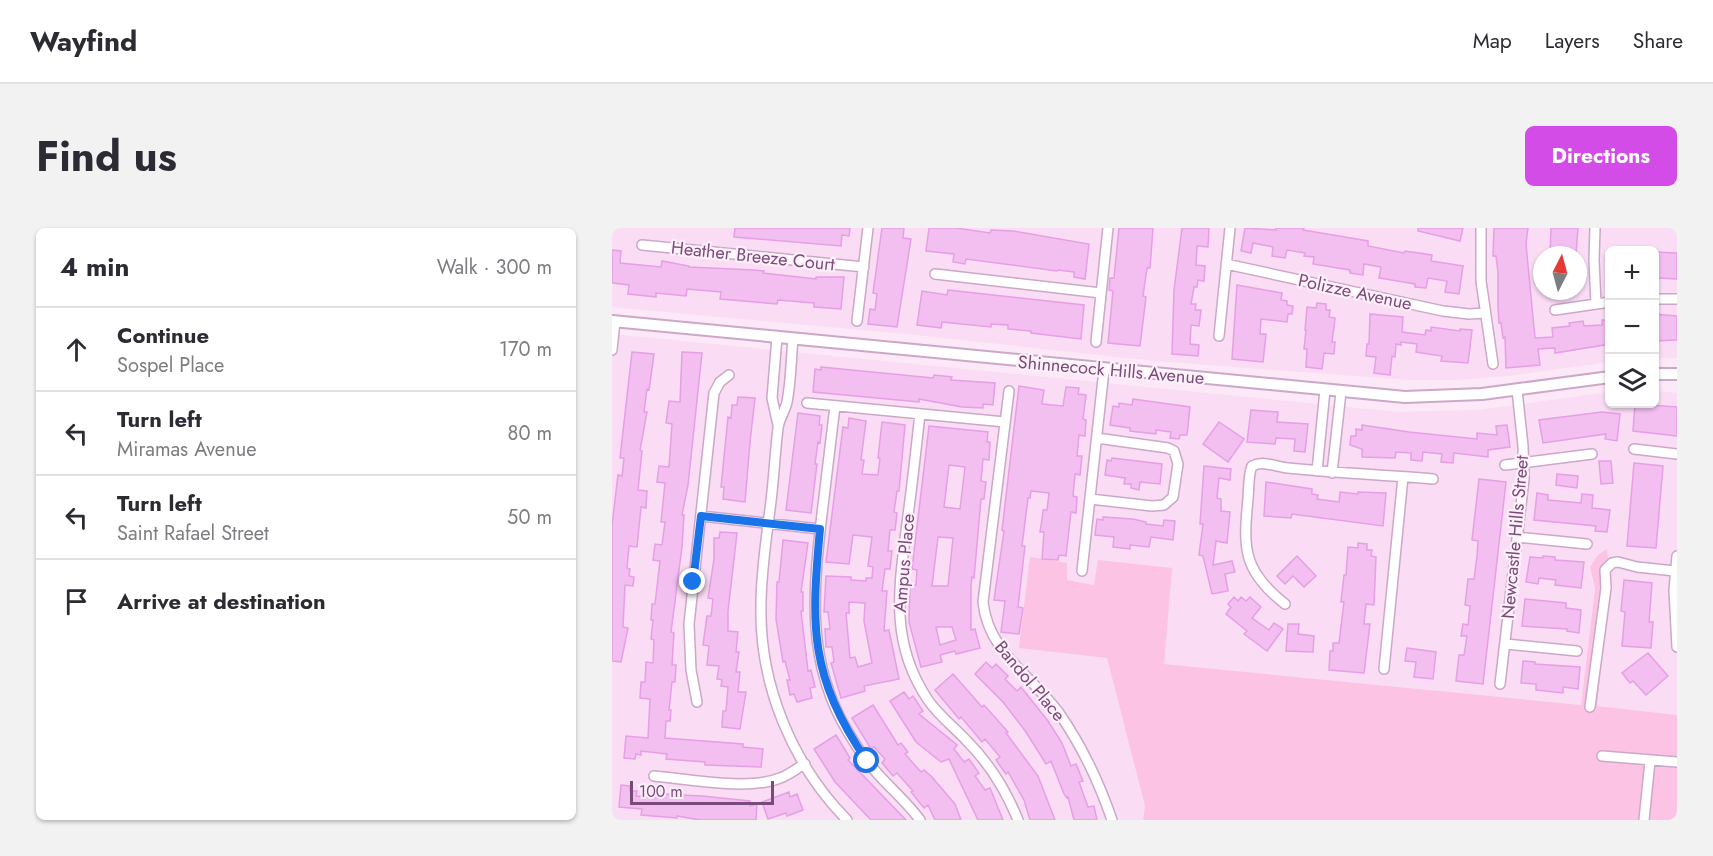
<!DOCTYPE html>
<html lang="en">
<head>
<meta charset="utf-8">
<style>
	:root { --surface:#fff; --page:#f2f2f3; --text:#2b2b33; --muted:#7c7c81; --line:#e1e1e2; --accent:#d44ce8 }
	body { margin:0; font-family:Jost,sans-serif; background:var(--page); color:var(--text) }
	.controls { position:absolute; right:18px; top:18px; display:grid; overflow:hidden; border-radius:9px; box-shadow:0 2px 4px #0004 }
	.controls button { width:54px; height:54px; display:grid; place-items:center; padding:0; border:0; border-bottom:2px solid var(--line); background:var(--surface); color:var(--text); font:30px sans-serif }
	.compass { position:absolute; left:921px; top:18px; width:54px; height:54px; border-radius:50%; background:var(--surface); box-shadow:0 2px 4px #0004; rotate:6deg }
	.scale { position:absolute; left:18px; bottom:15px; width:144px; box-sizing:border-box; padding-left:6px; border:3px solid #784b78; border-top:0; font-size:16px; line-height:21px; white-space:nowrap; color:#784b78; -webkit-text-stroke:4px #ffeffb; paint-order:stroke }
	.stop { position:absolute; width:18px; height:18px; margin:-14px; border:4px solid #1a73e8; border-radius:50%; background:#fff }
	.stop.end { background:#1a73e8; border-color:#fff; box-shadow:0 2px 6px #0008 }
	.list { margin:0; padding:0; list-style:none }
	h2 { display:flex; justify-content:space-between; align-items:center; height:78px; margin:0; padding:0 24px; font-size:26px }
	h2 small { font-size:20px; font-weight:400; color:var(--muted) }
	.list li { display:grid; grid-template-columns:39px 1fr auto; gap:18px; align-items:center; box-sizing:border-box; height:84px; padding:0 24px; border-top:2px solid var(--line) }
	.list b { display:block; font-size:22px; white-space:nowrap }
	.list p { margin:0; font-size:20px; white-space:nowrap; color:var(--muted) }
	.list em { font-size:20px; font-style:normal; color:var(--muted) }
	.icon { flex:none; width:33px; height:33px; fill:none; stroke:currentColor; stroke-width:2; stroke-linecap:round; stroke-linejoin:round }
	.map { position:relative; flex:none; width:1065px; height:592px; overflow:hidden; border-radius:9px }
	header { display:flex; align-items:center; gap:36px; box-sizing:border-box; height:84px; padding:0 30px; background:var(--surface); border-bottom:2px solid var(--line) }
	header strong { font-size:28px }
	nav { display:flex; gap:33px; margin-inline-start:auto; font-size:21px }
	.intro { display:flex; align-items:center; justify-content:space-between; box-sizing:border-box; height:144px; padding:0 36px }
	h1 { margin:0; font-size:42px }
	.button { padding:15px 27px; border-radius:9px; background:var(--accent); color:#fff; font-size:21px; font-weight:700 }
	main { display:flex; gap:36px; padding:0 36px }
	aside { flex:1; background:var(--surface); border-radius:9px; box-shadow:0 2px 4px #0004 }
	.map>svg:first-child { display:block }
	.residential { fill:#fadcf4; fill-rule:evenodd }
	.sand { fill:#fcc3e4 }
	.building { fill:#f3bff0; stroke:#e69fe4; stroke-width:1.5; fill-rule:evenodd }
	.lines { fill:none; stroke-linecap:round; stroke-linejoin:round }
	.minor-casing { stroke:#cba8c8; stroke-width:12 }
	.tertiary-casing { stroke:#cba8c8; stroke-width:14 }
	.minor { stroke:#fff; stroke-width:9 }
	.tertiary { stroke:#fff; stroke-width:10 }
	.route { stroke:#1a73e8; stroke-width:8 }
	.labels { text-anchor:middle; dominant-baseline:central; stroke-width:4.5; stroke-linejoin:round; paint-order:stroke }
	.street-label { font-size:18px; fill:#784b78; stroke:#ffeffb }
</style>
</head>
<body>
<header>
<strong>Wayfind</strong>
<nav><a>Map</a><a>Layers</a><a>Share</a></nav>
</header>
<div class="intro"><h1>Find us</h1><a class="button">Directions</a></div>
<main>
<aside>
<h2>4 min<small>Walk · 300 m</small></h2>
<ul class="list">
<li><svg class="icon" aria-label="ahead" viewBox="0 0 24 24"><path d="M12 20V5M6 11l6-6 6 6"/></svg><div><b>Continue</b><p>Sospel Place</p></div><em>170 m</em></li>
<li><svg class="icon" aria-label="left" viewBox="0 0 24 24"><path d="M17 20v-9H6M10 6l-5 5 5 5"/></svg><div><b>Turn left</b><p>Miramas Avenue</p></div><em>80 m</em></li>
<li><svg class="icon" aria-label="left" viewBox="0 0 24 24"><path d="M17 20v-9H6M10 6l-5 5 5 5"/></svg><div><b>Turn left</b><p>Saint Rafael Street</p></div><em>50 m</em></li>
<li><svg class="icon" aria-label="arrive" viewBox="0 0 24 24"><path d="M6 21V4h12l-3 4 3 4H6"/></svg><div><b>Arrive at destination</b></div></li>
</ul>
</aside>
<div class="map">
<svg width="1065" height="592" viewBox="0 0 1065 592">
	<rect width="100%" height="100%" fill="#fde8f7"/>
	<path class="residential" d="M0 0H1065V130H1043L1042 22H998L997 134 896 148 845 152H796L543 133 304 107 0 79ZM930 27H966V63H930Z
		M0 106 786 184 866 182 997 164 998 176H1042L1043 163 1065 165V487L985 478 998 354 995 322 979 349 983 360 969 477 552 436 483 357 454 352 419 329 408 420 495 430 533 578 531 592H0Z"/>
	<path class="sand" d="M995 321 998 354 985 478 1065 487V592H531L533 578 495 430 407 420 418 329 455 335V352L482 357 486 332 560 340 552 436 969 477 983 361 978 339 986 327Z"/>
	<path class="building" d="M123 0H238L237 8 230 7 229 18 122 9Z
		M270 0H292L291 10 299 11 285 99 256 96 258 81 263 82 265 66 261 65Z
		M317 0H344L378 5 379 2 401 3 477 16 473 51 462 49V44L446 42 445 43 354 31 353 36 341 34 342 26 314 23Z
		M507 0H541L538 40H535L531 68 534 69 528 118 496 115 501 63 497 62 498 50H502Z
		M570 0H597L596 19 585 18 584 37 593 38 592 53 586 52 585 59H582L579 76H584L583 82H589L587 98 579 97 578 116 587 117 586 128 560 126 562 62Z
		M633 0 664 2V0H692L691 2 756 13V18L792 25 793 23 820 27 819 33 851 38 847 66 833 64 835 53 816 50 814 60 803 59V56L767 50 769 39 752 36 751 47 738 45V42L701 36 702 29 692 28 693 25 675 22 673 30 660 28 661 19 641 15 639 25 629 23Z
		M806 0H851L848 13 806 3Z
		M882 0H916L914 16 923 110 941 109 940 100 958 98 957 95 971 93 972 98 990 97V92H998V116L943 125V120L926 121 928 137 894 140 893 109 891 110 889 95H887L886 79V44L884 28H881Z
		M939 0H966L964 27H938Z
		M0 22 9 23 8 35 49 39 50 33 77 38V39L142 42 152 43 151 45 204 51V49H232L229 81 202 79V75L166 72 165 76 108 71 109 64 75 61 74 68 44 65V69L16 66 17 57 1 55 0 53Z
		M1042 24 1065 25V51L1046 50V44H1042Z
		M625 57 670 65 669 72 675 73V77L681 78 680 86H676L675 94 649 91 648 106H654L651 134 620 131Z
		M336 62 472 77 469 111 419 105V103L396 101V97L379 96V99L330 94 329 100 305 97 310 63 335 67Z
		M705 75 714 76V82H718L717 89 723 90 720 114H723L722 126 712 125 710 141 694 139 695 121H692L694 102H693L695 79 704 80Z
		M758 86 791 89 790 104 813 107 814 102 819 103V99L848 103V101L860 102 856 135 829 133 830 128 804 124 805 116 789 114V117L784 116 783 129 780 128 778 147 762 145 764 129 754 128 755 116H757Z
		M1042 86 1065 88V112L1042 113Z
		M20 124 42 126 37 162 35 161 32 184H35L28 222 30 223 26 262 35 263 34 280 29 279 25 319 17 318 15 340 18 341 17 348 22 349 21 358 13 357 11 399 16 400 9 434 0 433V297L6 247 10 248 12 230H8Z
		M70 124 90 125 76 257 70 287H72L70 319 59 404 62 405 60 437H64L63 454H60L57 482H59L58 493H54L53 510 131 516V519L151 521 149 539 93 537V534L54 531 55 526 29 523V527L24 526 23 531 12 530 14 508 36 510 38 471 28 470 29 454H33L34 434 41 435 42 412 39 411 41 392H39L40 376H43L48 333 41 332 43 316 50 317 53 294H49L53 255 45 254 47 238 57 239 60 196 54 195 57 173 68 174Z
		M209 139 321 150 322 147 340 149 339 152 383 155 381 177 371 176V180L350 179 307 171V174L201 164 203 141 209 142Z
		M407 158 432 162 430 176 451 178 454 159 467 160 466 166 474 167 471 191 474 192 473 208 467 207 465 228H470L468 247 463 246 461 268 465 269 464 285 459 284 454 328 447 327 446 332 430 331 432 304H428L430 291 431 282H435L437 265 419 263 418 270H416L410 318H413L406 379 411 380 407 406 389 404 393 373 382 372 392 303 390 302Z
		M126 169 143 170 138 214 133 274 111 271 112 259H109L116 189 119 190 120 177H125Z
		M521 171 578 179 575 207H568L567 211 558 210 559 204 544 202V206L518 203V200L498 197 501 178 507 179V175L520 177Z
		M1023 176 1065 179V208L1021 203Z
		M639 182 666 184 665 194 696 196 693 224 682 223 683 211 664 210 663 216 635 214Z
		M990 184 1008 186 1005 213 993 211 994 206 931 215 927 192Z
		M186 185 208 188 207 197H210L208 215 206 214 203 236H205L199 285 174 282Z
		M237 190 254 193 249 232H252L250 246 266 247 268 230H266L270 194 293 197 287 263H285L282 284 285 285 283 302H278L276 323H280L278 341H273L270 363H275L272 403 277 402 287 451 252 458 253 463 229 470 219 435 222 434 220 419H214L213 401H218L216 384H212L214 348 239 349V352L254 353V350H260L261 339 256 338 260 309 241 307 237 336 214 334 231 199 236 200ZM237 374 253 375 252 393 260 435 246 439 243 429 238 430 234 385H237Z
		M607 194 632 211 616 234 591 216Z
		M750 197 797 204 865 211V205L885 207 884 198 895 197 898 219 876 222V229L842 225 841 235 829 234 830 226 811 224 810 233 799 232V225L784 224 783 230 750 229V221L738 217 739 208H744V201L750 202Z
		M317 198 376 204 375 214H378L377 232 371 231 369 253 374 254 372 271H369L362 350 360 349 359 357V402L363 401 368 420 344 426 343 423 328 427 330 434 309 439 297 394 298 357H304L305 342 300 341ZM337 237 353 239 348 281 332 279ZM326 309 341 310 336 358H320ZM324 399H340L344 412 328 417Z
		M500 230 550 236 548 256 528 254 527 262 519 260V256H512L513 250 493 247 495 232 499 233Z
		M987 233H999L1001 255 989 256Z
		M1022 235 1051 238 1044 320 1015 318Z
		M592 238 619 241 618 252 607 250 605 270 609 271V283L618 284 615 315 604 313 601 337 620 333 623 344 613 346 616 363 600 366 591 328 587 327 591 296H588Z
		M945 246 966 248 965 260 944 257Z
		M867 251 894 254 871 456 844 453 847 427H852L855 408H849L851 396 856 397 858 378 853 377 856 351H862L865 328 866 313 860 312Z
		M654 254 700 261V266L706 267 705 271 727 274 728 264 746 266V264L774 265 771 298 680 286 679 290 652 288Z
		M925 265 936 267V272L969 275 970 266 981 267 980 280 998 282 995 304 983 303 984 298 922 292Z
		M491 289 521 291 534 294V296L551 298 552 292 563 293 561 312 539 309 537 319 518 317V321L501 319 502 309 483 307 485 291 491 292Z
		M108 304 125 305 116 383V403L126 404 124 424H127L124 444H128L126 464H134L128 501 110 499 111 483H114L116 459 109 458 110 452 105 451 107 438 95 437 97 418 91 417 95 388H99L101 371 96 370 102 331V310H107Z
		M171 312 196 315 189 364H191V383H189L196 443 199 442 203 459 198 460 200 470 185 474 182 466 178 467 175 452H178L173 433 171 434 164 391 165 354H167Z
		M746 315 755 316V322H760L759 328 764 329 762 377 754 376 752 396H758L752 445 717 442 718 423H721V415H727L732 374H729L732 347H734L736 319 746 320Z
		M685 328 704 348 692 359 681 348 673 356 665 348Z
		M931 328 943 329V332L972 334 969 360 943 357 944 352 927 350 926 356 914 354 918 329 931 330Z
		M1012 352 1040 355 1037 394H1041L1039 420 1010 418 1013 384 1009 383Z
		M622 369 626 373 629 369 634 373 638 369 649 379 640 390 657 402 662 395 671 401 655 423 632 406 635 403 614 386 619 379 616 376Z
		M913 371 954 375V380L969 382 967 405 955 403V401L910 398Z
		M676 396H687L686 406 702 408 701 424 674 423Z
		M795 420 824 424 821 451 802 449 804 434 793 433Z
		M1036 425 1056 448 1034 467 1021 453 1018 455 1010 445Z
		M911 433 923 434V436L968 439 966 461 951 459V465L924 462V456L909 455Z
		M374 434 380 440 384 436 396 448 393 451 405 463 409 459 436 493 450 515 459 538 464 536 471 553 467 554 476 579 482 578 485 592H462L456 569 455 570 452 566 439 533 434 536 414 504 391 474 363 446Z
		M341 446 370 479 372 477 396 504 394 505 426 548 443 592H418L412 572 396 544 394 546 384 532 388 529 373 511 370 514 349 489 347 491 323 462Z
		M292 464 297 471 301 468 311 483 307 486 345 517 342 521 352 534 357 531 367 545 363 548 373 562 378 560 391 592H366L337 531 329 534 304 514 278 473Z
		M261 477 286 517 289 515 296 524 293 526 309 544 312 542 319 548 343 576 349 592H323L316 577 312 580 299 564 301 563 285 545 281 548 270 535 273 531 262 519 259 521 240 490Z
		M224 507 238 530 236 532 294 592H259L223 554 202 521Z
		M9 557 18 558V563H25L24 568 50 570V566L90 568 138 573V578L145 576 144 592H88L65 588V590L29 587 30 581 7 579Z
		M177 564 178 569 185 566 191 582 175 588 174 585 156 591 150 574Z"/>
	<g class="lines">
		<defs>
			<path id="minor" d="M869 0V53L881 136
				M983 0 982 32 984 76
				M30 17 252 39
				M614 36 831 83 857 86 873 85
				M323 46 489 65
				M1042 71H1065
				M943 82 998 74
				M245 93 256 0
				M607 108 618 0
				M165 109 160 170 166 197
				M181 111C179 132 179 154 175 174 173 183 167 191 166 200 163 224 162 249 159 273 155 307 149 342 149 377 147 456 180 536 235 592
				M484 114 496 0
				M0 122 3 93
				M397 163 371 374C376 424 419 447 447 485 470 518 487 554 500 592
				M195 175 393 194
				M223 178C219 214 214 250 210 286 201 363 194 435 236 504 244 518 254 532 265 545 279 561 295 574 308 592
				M308 186C304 222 300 259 295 295 287 360 277 414 316 472 327 488 341 498 354 512 377 535 394 562 406 592
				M1022 221 1065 226
				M893 237 980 226
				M705 243 713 162
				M720 245 729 164
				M478 271 540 278 552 277 561 269 566 236 562 223 556 220 485 210
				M89 288 208 301
				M905 309 975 316
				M1065 328 1062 362 1065 419
				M470 343 492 142
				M673 376C631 343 631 321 636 271 637 261 636 247 640 238 652 232 664 239 676 240 725 245 773 247 821 251
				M894 416 965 423
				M772 441 791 249
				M888 456 912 251 911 218 905 162
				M85 474 79 442 77 396 102 165 108 154 117 147
				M978 479 994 360 993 342 1000 335 1006 334 1025 339 1063 343
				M990 528 1065 534
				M42 548C76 551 137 563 168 550 177 547 185 540 193 536
				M1032 592 1038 533"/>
			<path id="tertiary" d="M0 93 793 169 870 166 998 149
				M1042 146H1065"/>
		</defs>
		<use href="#minor" class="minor-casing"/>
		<use href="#tertiary" class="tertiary-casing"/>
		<use href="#minor" class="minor"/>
		<use href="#tertiary" class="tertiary"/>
	</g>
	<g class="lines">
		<path class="route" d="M81 354 89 288 208 301C199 398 197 448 255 533"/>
	</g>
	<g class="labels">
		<g class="street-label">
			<text transform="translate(141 28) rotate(6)">Heather Breeze Court</text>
			<text transform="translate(743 64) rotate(12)">Polizze Avenue</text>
			<text transform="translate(499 142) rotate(5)">Shinnecock Hills Avenue</text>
			<text transform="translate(903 309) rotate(-85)">Newcastle Hills Street</text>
			<text transform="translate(292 335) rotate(-85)">Ampus Place</text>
			<text transform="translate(418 453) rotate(50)">Bandol Place</text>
		</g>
	</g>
</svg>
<div class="controls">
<button>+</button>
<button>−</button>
<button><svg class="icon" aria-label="layers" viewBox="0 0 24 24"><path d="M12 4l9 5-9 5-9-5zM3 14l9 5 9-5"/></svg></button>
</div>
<svg class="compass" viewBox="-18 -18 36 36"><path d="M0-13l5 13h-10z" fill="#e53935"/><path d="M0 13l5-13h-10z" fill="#7c7c81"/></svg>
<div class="scale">100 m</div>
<div class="stop" style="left:255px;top:533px"></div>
<div class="stop end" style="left:81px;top:354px"></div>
</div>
</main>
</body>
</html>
